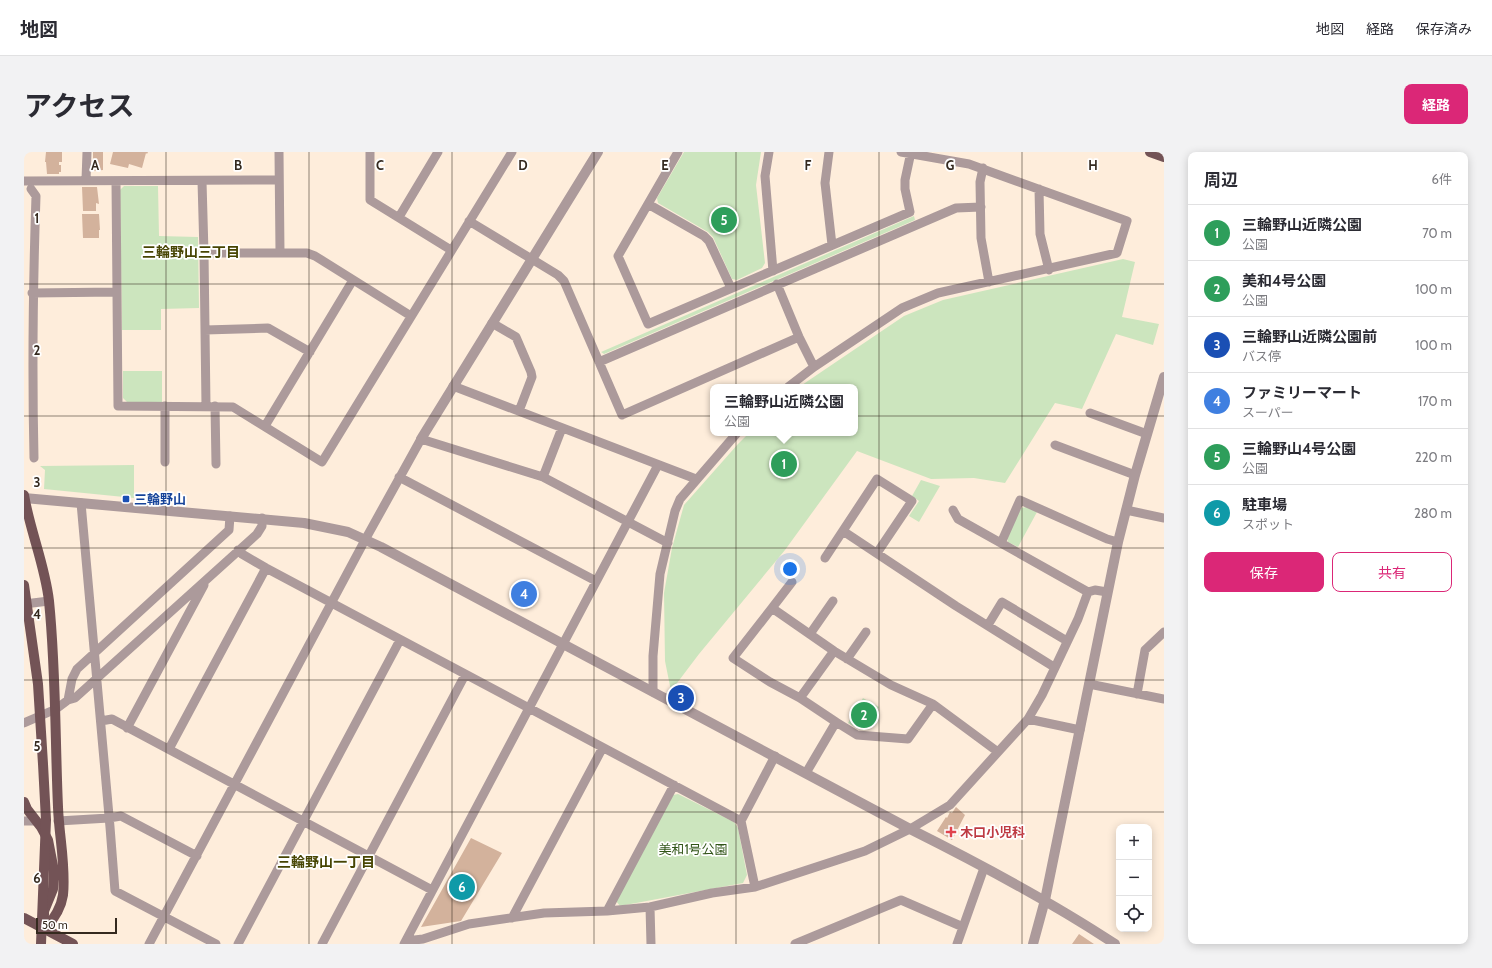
<!DOCTYPE html>
<html lang="ja">
<head>
<meta charset="utf-8">
<style>
	:root { --surface:#fff; --page:#f2f2f3; --text:#2b2b33; --muted:#7c7c81; --line:#e1e1e2; --accent:#db2777 }
	body { margin:0; font-family:Cabin,"Noto Sans JP",sans-serif; background:var(--page); color:var(--text) }
	.controls { position:absolute; right:12px; bottom:12px; display:grid; overflow:hidden; border-radius:8px; box-shadow:0 2px 10px #0003 }
	.controls button { width:36px; height:36px; display:grid; place-items:center; padding:0; border:0; border-bottom:1px solid var(--line); background:var(--surface); color:var(--text); font:20px sans-serif }
	.scale { position:absolute; left:12px; bottom:10px; width:81px; box-sizing:border-box; padding-left:4px; border:2px solid #34291e; border-top:0; font-size:11px; line-height:14px; white-space:nowrap; color:#34291e; -webkit-text-stroke:3px #fff; paint-order:stroke }
	.you { position:absolute; left:766px; top:417px; width:14px; height:14px; margin:-10px; border:3px solid #fff; border-radius:50%; background:#1a73e8; box-shadow:0 0 0 6px #1a73e833 }
	.badge { display:grid; place-items:center; width:26px; height:26px; border-radius:50%; background:var(--accent); color:#fff; font-size:13px; font-weight:700 }
	.pin { position:absolute; translate:-50% -50%; border:2px solid #fff; box-shadow:0 1px 4px #0006 }
	.popup { position:absolute; left:686px; top:232px; width:148px; height:52px; box-sizing:border-box; display:grid; place-content:center; border-radius:8px; background:var(--surface); filter:drop-shadow(0 1px 3px #0005); font-size:13px; white-space:nowrap; color:var(--muted) }
	.popup b { font-size:15px; color:var(--text) }
	.popup::after { content:''; position:absolute; left:50%; top:100%; margin-left:-8px; border:8px solid transparent; border-top-color:var(--surface) }
	.list { margin:0; padding:0; list-style:none }
	h2 { display:flex; justify-content:space-between; align-items:center; height:52px; margin:0; padding:0 16px; font-size:17px }
	h2 small { font-size:13px; font-weight:400; color:var(--muted) }
	.list li { display:grid; grid-template-columns:26px 1fr auto; gap:12px; align-items:center; box-sizing:border-box; height:56px; padding:0 16px; border-top:1px solid var(--line) }
	.list b { display:block; font-size:15px; white-space:nowrap }
	.list p { margin:0; font-size:13px; white-space:nowrap; color:var(--muted) }
	.list em { font-size:13px; font-style:normal; color:var(--muted) }
	.actions { display:flex; gap:8px; padding:12px 16px }
	.actions a { flex:1; padding:9px 0; border:1px solid var(--accent); border-radius:8px; text-align:center; font-size:14px; color:var(--accent) }
	.actions .main { background:var(--accent); color:#fff }
	.icon { flex:none; width:22px; height:22px; fill:none; stroke:currentColor; stroke-width:2; stroke-linecap:round; stroke-linejoin:round }
	.map { position:relative; flex:none; width:1140px; height:792px; overflow:hidden; border-radius:8px }
	header { display:flex; align-items:center; gap:24px; box-sizing:border-box; height:56px; padding:0 20px; background:var(--surface); border-bottom:1px solid var(--line) }
	header strong { font-size:19px }
	nav { display:flex; gap:22px; margin-inline-start:auto; font-size:14px }
	.intro { display:flex; align-items:center; justify-content:space-between; box-sizing:border-box; height:96px; padding:0 24px }
	h1 { margin:0; font-size:28px }
	.button { padding:10px 18px; border-radius:8px; background:var(--accent); color:#fff; font-size:14px; font-weight:700 }
	main { display:flex; gap:24px; padding:0 24px }
	aside { flex:1; background:var(--surface); border-radius:8px; box-shadow:0 2px 10px #0003 }
	.map>svg:first-child { display:block }
	.green { fill:#cce5be }
	.building { fill:#d3b29c }
	.lines { fill:none; stroke-linecap:round; stroke-linejoin:round }
	.minor { stroke:#ac9a9b; stroke-width:9 }
	.tertiary { stroke:#ac9a9b; stroke-width:10 }
	.primary { stroke:#735356; stroke-width:10 }
	.primary-bridge { stroke:#735356; stroke-width:10 }
	.grid { fill:none; stroke:#34291e; stroke-width:1; stroke-opacity:0.55 }
	.transit-dot { fill:#1a4fb4; stroke:#fff; stroke-width:1.5 }
	.health-dot { fill:#e0444e; stroke:#fff; stroke-width:1.5 }
	.labels { text-anchor:middle; dominant-baseline:central; stroke-width:3.5; stroke-linejoin:round; paint-order:stroke }
	.transit-label { font-size:13px; font-weight:bold; fill:#164399; stroke:#fff; text-anchor:start }
	.health-label { font-size:13px; font-weight:bold; fill:#be3a42; stroke:#fff; text-anchor:start }
	.park-label { font-size:13px; fill:#315418; stroke:#fff }
	.neighbourhood-label { font-size:14px; font-weight:bold; fill:#474503; stroke:#fff }
	.grid-label { font-size:13px; text-anchor:middle; font-weight:bold; fill:#34291e; stroke:#fff; stroke-width:3.5; stroke-linejoin:round; paint-order:stroke }
</style>
</head>
<body>
<header>
<strong>地図</strong>
<nav><a>地図</a><a>経路</a><a>保存済み</a></nav>
</header>
<div class="intro"><h1>アクセス</h1><a class="button">経路</a></div>
<main>
<div class="map">
<svg width="1140" height="792" viewBox="0 0 1140 792">
	<rect width="100%" height="100%" fill="#feeddb"/>
	<path class="green" d="M660 0H737L732 33 741 111 738 116 713 128 708 127 689 85 684 80 634 51 633 46Z
		M100 34H134L135 84 174 85 175 156 137 157V178H98L96 38Z
		M890 64 891 68 580 202 577 200Z
		M1099 107 1111 110 1098 165 1135 172 1129 193 1092 182 1058 257 1031 251 981 331 950 326 907 327 833 299 761 398 675 502 647 539 641 509 640 441 648 396 660 353 714 292 725 281H831V235H775L880 164 919 148Z
		M99 219H138V250H103L99 246Z
		M110 313V346L20 337 21 318 16 314Z
		M897 328 916 334 895 370 885 364 895 349 888 344Z
		M1002 355 1013 360 994 395 984 390 983 386 997 356Z
		M839 546 855 555 841 578 835 577 824 571Z
		M654 642 710 670 714 676 723 723 719 731 596 754 592 749 649 643Z"/>
	<path class="building" d="M22 0H38V10H35V13H37V20H35V22H23L22 10H21Z
		M69 0H79V18L69 19Z
		M89 0H124L123 2 122 1 118 16 105 12 104 16 86 12Z
		M58 35H73L75 52 72 51V59H59Z
		M58 62H75L76 78H75V86H59Z
		M932 655 941 663 928 688 913 679 922 665 923 666 926 660 928 661Z
		M447 686 478 701 437 769 397 775Z
		M1055 782 1070 792H1048Z"/>
	<g class="lines">
		<path class="minor" d="M255 0 256 100
			M346 0V48L427 98
			M654 0 594 104 624 172 886 60 881 37V28L887 0
			M745 0 741 24 749 119
			M805 0 801 31 808 93
			M959 16 956 30 957 86 965 130
			M62 28 63 0
			M0 29 255 28
			M178 29 180 101
			M92 30 94 254 209 255 298 310 488 0
			M7 37 12 44C9 132 8 218 10 306
			M1015 37 1016 82 1025 118
			M624 52 680 84 685 89 707 136
			M375 65 414 0
			M445 69 534 123 540 129 598 263 775 185
			M753 132 775 185 790 215
			M8 141 92 140
			M468 171 492 185 507 220 508 225 495 259
			M181 178 244 176 286 200
			M575 210 932 56 957 55
			M429 234 672 327
			M764 235 790 215 878 156 914 141 1093 101 1103 69 945 12 877 0
			M182 254 180 101H283L291 104 387 164
			M191 254 192 312
			M1066 261 1123 282
			M241 274 329 128
			M1031 293 1111 323
			M141 310V254
			M375 325 572 429
			M519 325 538 276
			M57 351 86 675 91 739 192 792
			M929 358 934 367 1064 440
			M1102 358 1140 366
			M819 379 932 454 1030 515
			M977 391 996 348 1083 387 1094 390
			M214 398 218 402 242 416C400 500 558 585 717 669
			M801 406 853 327 888 349 853 401
			M0 452 25 449
			M748 456 768 430
			M964 473 978 450 1043 489
			M786 482 809 449
			M810 499 748 456 709 506 746 530 776 546 812 570
			M823 507 842 480
			M1065 532 1140 547
			M629 540V504L636 422 651 359 656 347 713 281
			M1113 542 1121 498 1140 480
			M776 546 810 499 867 533 909 552 884 587 833 583 812 570 782 621
			M44 548 48 527 53 517 205 378 206 364
			M909 552 974 600
			M1004 567 1056 578
			M77 569 88 567 408 738
			M0 571 32 557 44 548 51 546 233 382 238 374V366
			M103 576 180 433
			M145 597 242 416
			M0 669H11
			M34 669 85 666 97 664 173 704
			M731 735 717 669 751 604
			M626 755 627 792
			M583 759 650 633
			M488 766 578 597
			M382 789 399 787 445 772 520 761 583 759 626 755 688 741 731 735 841 699 886 677 926 653 1004 567 1018 543 1054 467 1064 440 1071 438 1083 440
			M125 792 341 388 397 287 519 325 644 391
			M214 792 376 488
			M298 792 441 523
			M380 792 634 313
			M771 792 877 748 939 775
			M933 792 960 716"/>
		<path class="tertiary" d="M397 287 574 0
			M0 346 280 371 324 380 357 395 886 677C956 712 1026 749 1091 792
			M1009 792 1021 748 1094 390 1111 323 1140 225"/>
		<path class="primary" d="M1126 0 1140 5
			M0 343C6 379 21 413 25 449 32 518 31 587 34 655 35 684 42 714 39 743 37 757 30 767 21 777
			M0 650 3 657 17 675 24 688 30 719 29 737 20 759V763
			M0 766 49 792"/>
		<path class="primary-bridge" d="M0 433 14 532 19 612 22 668 17 792"/>
	</g>
	<path class="grid" d="M142 0V792M285 0V792M428 0V792M570 0V792M712 0V792M855 0V792M998 0V792M0 132H1140M0 264H1140M0 396H1140M0 528H1140M0 660H1140"/>
	<rect class="transit-dot" x="98" y="343" width="8" height="8" rx="2"/>
	<path class="health-dot" d="M925 674h4v4h4v4h-4v4h-4v-4h-4v-4h4z"/>
	<g class="labels">
		<g class="transit-label">
			<text x="110" y="347">三輪野山</text>
		</g>
		<g class="health-label">
			<text x="936" y="680">木口小児科</text>
		</g>
		<g class="park-label">
			<text x="669" y="697">美和1号公園</text>
		</g>
		<g class="neighbourhood-label">
			<text x="167" y="100">三輪野山三丁目</text>
			<text x="302" y="710">三輪野山一丁目</text>
		</g>
	</g>
	<g class="grid-label">
		<text x="71" y="18">A</text>
		<text x="214" y="18">B</text>
		<text x="356" y="18">C</text>
		<text x="499" y="18">D</text>
		<text x="641" y="18">E</text>
		<text x="784" y="18">F</text>
		<text x="926" y="18">G</text>
		<text x="1069" y="18">H</text>
		<text x="13" y="71">1</text>
		<text x="13" y="203">2</text>
		<text x="13" y="335">3</text>
		<text x="13" y="467">4</text>
		<text x="13" y="599">5</text>
		<text x="13" y="731">6</text>
	</g>
</svg>
<div class="controls">
<button>+</button>
<button>−</button>
<button><svg class="icon" aria-label="locate" viewBox="0 0 24 24"><circle cx="12" cy="12" r="6"/><path d="M12 2v4M12 18v4M2 12h4M18 12h4"/></svg></button>
</div>
<div class="scale">50 m</div>
<div class="you"></div>
<div class="pin badge" style="left:760px;top:312px;background:#2e9e5b">1</div>
<div class="popup"><b>三輪野山近隣公園</b>公園</div>
<div class="pin badge" style="left:840px;top:563px;background:#2e9e5b">2</div>
<div class="pin badge" style="left:657px;top:546px;background:#1a4fb4">3</div>
<div class="pin badge" style="left:500px;top:442px;background:#3f7fe0">4</div>
<div class="pin badge" style="left:700px;top:68px;background:#2e9e5b">5</div>
<div class="pin badge" style="left:438px;top:735px;background:#0f9aa8">6</div>
</div>
<aside>
<h2>周辺<small>6件</small></h2>
<ul class="list">
<li><span class="badge" style="background:#2e9e5b">1</span><div><b>三輪野山近隣公園</b><p>公園</p></div><em>70 m</em></li>
<li><span class="badge" style="background:#2e9e5b">2</span><div><b>美和4号公園</b><p>公園</p></div><em>100 m</em></li>
<li><span class="badge" style="background:#1a4fb4">3</span><div><b>三輪野山近隣公園前</b><p>バス停</p></div><em>100 m</em></li>
<li><span class="badge" style="background:#3f7fe0">4</span><div><b>ファミリーマート</b><p>スーパー</p></div><em>170 m</em></li>
<li><span class="badge" style="background:#2e9e5b">5</span><div><b>三輪野山4号公園</b><p>公園</p></div><em>220 m</em></li>
<li><span class="badge" style="background:#0f9aa8">6</span><div><b>駐車場</b><p>スポット</p></div><em>280 m</em></li>
</ul>
<div class="actions"><a class="main">保存</a><a>共有</a></div>
</aside>
</main>
</body>
</html>
